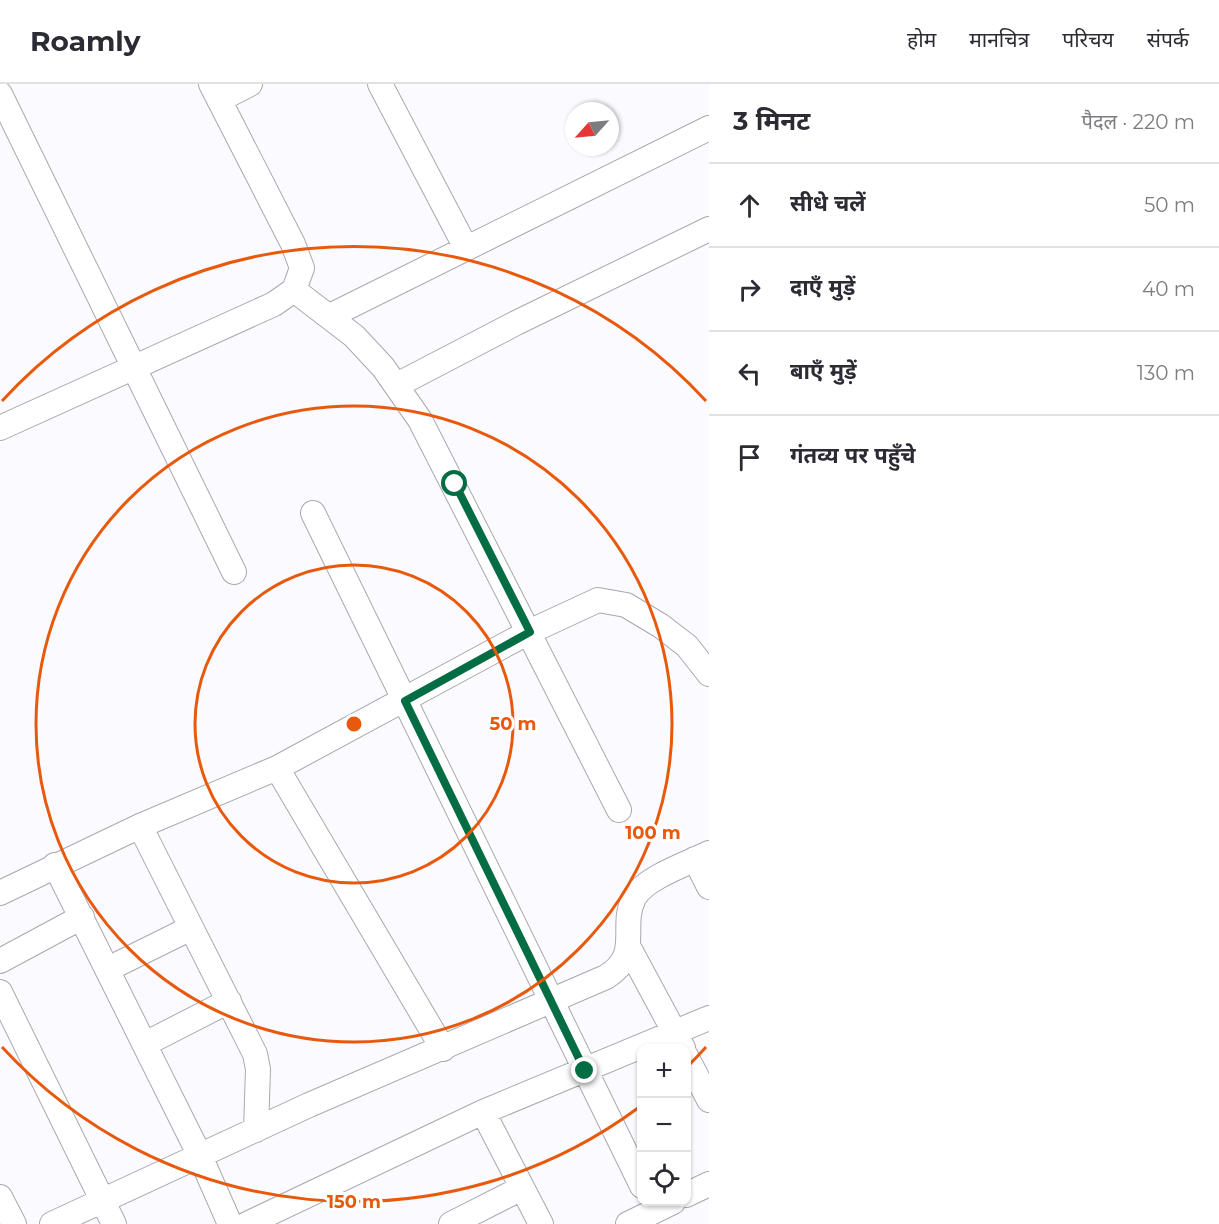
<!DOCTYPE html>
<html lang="hi">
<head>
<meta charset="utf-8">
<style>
	:root { --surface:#fff; --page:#f2f2f3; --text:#2b2b33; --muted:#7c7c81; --line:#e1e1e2 }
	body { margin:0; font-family:Montserrat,"Noto Sans Devanagari",sans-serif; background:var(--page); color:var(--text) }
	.controls { position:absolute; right:18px; bottom:18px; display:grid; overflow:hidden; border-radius:12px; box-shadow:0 2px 4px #0004 }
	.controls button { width:54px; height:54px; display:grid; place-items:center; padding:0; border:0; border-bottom:2px solid var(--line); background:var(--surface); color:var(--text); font:30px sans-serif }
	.compass { position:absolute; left:565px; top:18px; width:54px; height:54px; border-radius:50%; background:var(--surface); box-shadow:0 2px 4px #0004; rotate:243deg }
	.stop { position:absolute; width:18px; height:18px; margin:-14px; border:4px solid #056d44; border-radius:50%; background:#fff }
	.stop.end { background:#056d44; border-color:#fff; box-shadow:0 2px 6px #0008 }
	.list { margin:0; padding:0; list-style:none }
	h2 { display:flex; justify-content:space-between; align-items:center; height:78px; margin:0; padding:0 24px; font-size:26px }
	h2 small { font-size:20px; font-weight:400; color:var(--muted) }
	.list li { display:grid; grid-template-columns:39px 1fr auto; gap:18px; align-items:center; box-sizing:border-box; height:84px; padding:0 24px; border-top:2px solid var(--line) }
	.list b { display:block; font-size:22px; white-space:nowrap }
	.list em { font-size:20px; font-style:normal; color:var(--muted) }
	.icon { flex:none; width:33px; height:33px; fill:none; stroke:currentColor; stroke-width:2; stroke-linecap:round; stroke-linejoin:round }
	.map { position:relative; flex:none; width:709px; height:1140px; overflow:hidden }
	header { display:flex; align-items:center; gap:36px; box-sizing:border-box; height:84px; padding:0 30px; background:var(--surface); border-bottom:2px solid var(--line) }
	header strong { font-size:28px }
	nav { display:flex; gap:33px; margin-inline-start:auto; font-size:21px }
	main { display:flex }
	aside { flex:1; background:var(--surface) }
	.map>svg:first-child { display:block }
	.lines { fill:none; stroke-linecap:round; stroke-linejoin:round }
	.minor-casing { stroke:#a8a8af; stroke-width:26 }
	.minor { stroke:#fff; stroke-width:24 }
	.route { stroke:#056d44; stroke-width:8 }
	.ring { fill:none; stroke:#e8590c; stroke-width:3 }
	.centre { fill:#e8590c; stroke:#fff; stroke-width:3 }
	.ring-label { font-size:18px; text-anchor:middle; font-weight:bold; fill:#e8590c; stroke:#fff; stroke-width:6; stroke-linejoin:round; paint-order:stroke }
</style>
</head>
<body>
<header>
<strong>Roamly</strong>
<nav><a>होम</a><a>मानचित्र</a><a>परिचय</a><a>संपर्क</a></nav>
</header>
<main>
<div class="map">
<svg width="709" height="1140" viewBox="0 0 709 1140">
	<rect width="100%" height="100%" fill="#fafaff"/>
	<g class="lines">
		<defs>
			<path id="minor" d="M380 0 466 164
				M0 10 234 488
				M219 16 250 0
				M294 206 354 252 383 283 420 336 619 726
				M330 232 709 44
				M397 301 516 239 709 145
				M0 344 274 220 294 206 302 184 293 160 211 0
				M313 429 642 1102
				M277 684 443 965
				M140 742 255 970 258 985 256 1046
				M695 775 709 803
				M55 781 200 1072 230 1140
				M0 809 140 742 277 684 529 548 598 516 626 521 661 542 687 562 709 590
				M628 862 683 964
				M0 877 82 833
				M108 885 191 844
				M0 908 114 1140
				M145 960 229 917
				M686 972 709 1016
				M686 1111 709 1100
				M0 1113 14 1140
				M52 1140 309 1021 606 893C643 870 619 844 634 814 644 794 689 779 709 769
				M247 1140 483 1028
				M451 1140 522 1104
				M541 1140 483 1028 709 934
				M628 1140 673 1118"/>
		</defs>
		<use href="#minor" class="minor-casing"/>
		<use href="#minor" class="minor"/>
	</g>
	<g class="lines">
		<path class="route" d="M455 400 530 548 405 617 585 987"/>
	</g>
	<g class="ring">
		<circle cx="354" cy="640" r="159"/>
		<circle cx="354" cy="640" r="318"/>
		<path d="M706 963A478 478 0 0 1 689 981M638 1024A478 478 0 0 1 2 963M2 317A478 478 0 0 1 706 317"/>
	</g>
	<circle cx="354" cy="640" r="9" class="centre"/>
	<g class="ring-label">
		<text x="513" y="646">50 m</text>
		<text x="653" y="755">100 m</text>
		<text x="354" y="1124">150 m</text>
	</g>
</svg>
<div class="controls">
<button>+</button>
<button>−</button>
<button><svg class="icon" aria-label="locate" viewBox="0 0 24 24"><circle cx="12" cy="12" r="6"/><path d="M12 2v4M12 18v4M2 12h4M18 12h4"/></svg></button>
</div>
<svg class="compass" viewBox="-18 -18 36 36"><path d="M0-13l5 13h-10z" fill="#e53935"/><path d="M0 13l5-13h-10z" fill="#7c7c81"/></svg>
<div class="stop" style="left:455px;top:400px"></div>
<div class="stop end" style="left:585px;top:987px"></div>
</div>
<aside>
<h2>3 मिनट<small>पैदल · 220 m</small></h2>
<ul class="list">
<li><svg class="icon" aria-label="ahead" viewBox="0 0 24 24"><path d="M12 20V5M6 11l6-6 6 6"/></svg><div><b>सीधे चलें</b></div><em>50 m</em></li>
<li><svg class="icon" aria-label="right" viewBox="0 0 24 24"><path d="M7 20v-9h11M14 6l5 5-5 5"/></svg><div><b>दाएँ मुड़ें</b></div><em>40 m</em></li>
<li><svg class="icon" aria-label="left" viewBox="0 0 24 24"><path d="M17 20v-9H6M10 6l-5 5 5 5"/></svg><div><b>बाएँ मुड़ें</b></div><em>130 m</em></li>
<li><svg class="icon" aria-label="arrive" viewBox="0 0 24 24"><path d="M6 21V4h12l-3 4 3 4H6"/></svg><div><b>गंतव्य पर पहुँचे</b></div></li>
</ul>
</aside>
</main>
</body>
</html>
